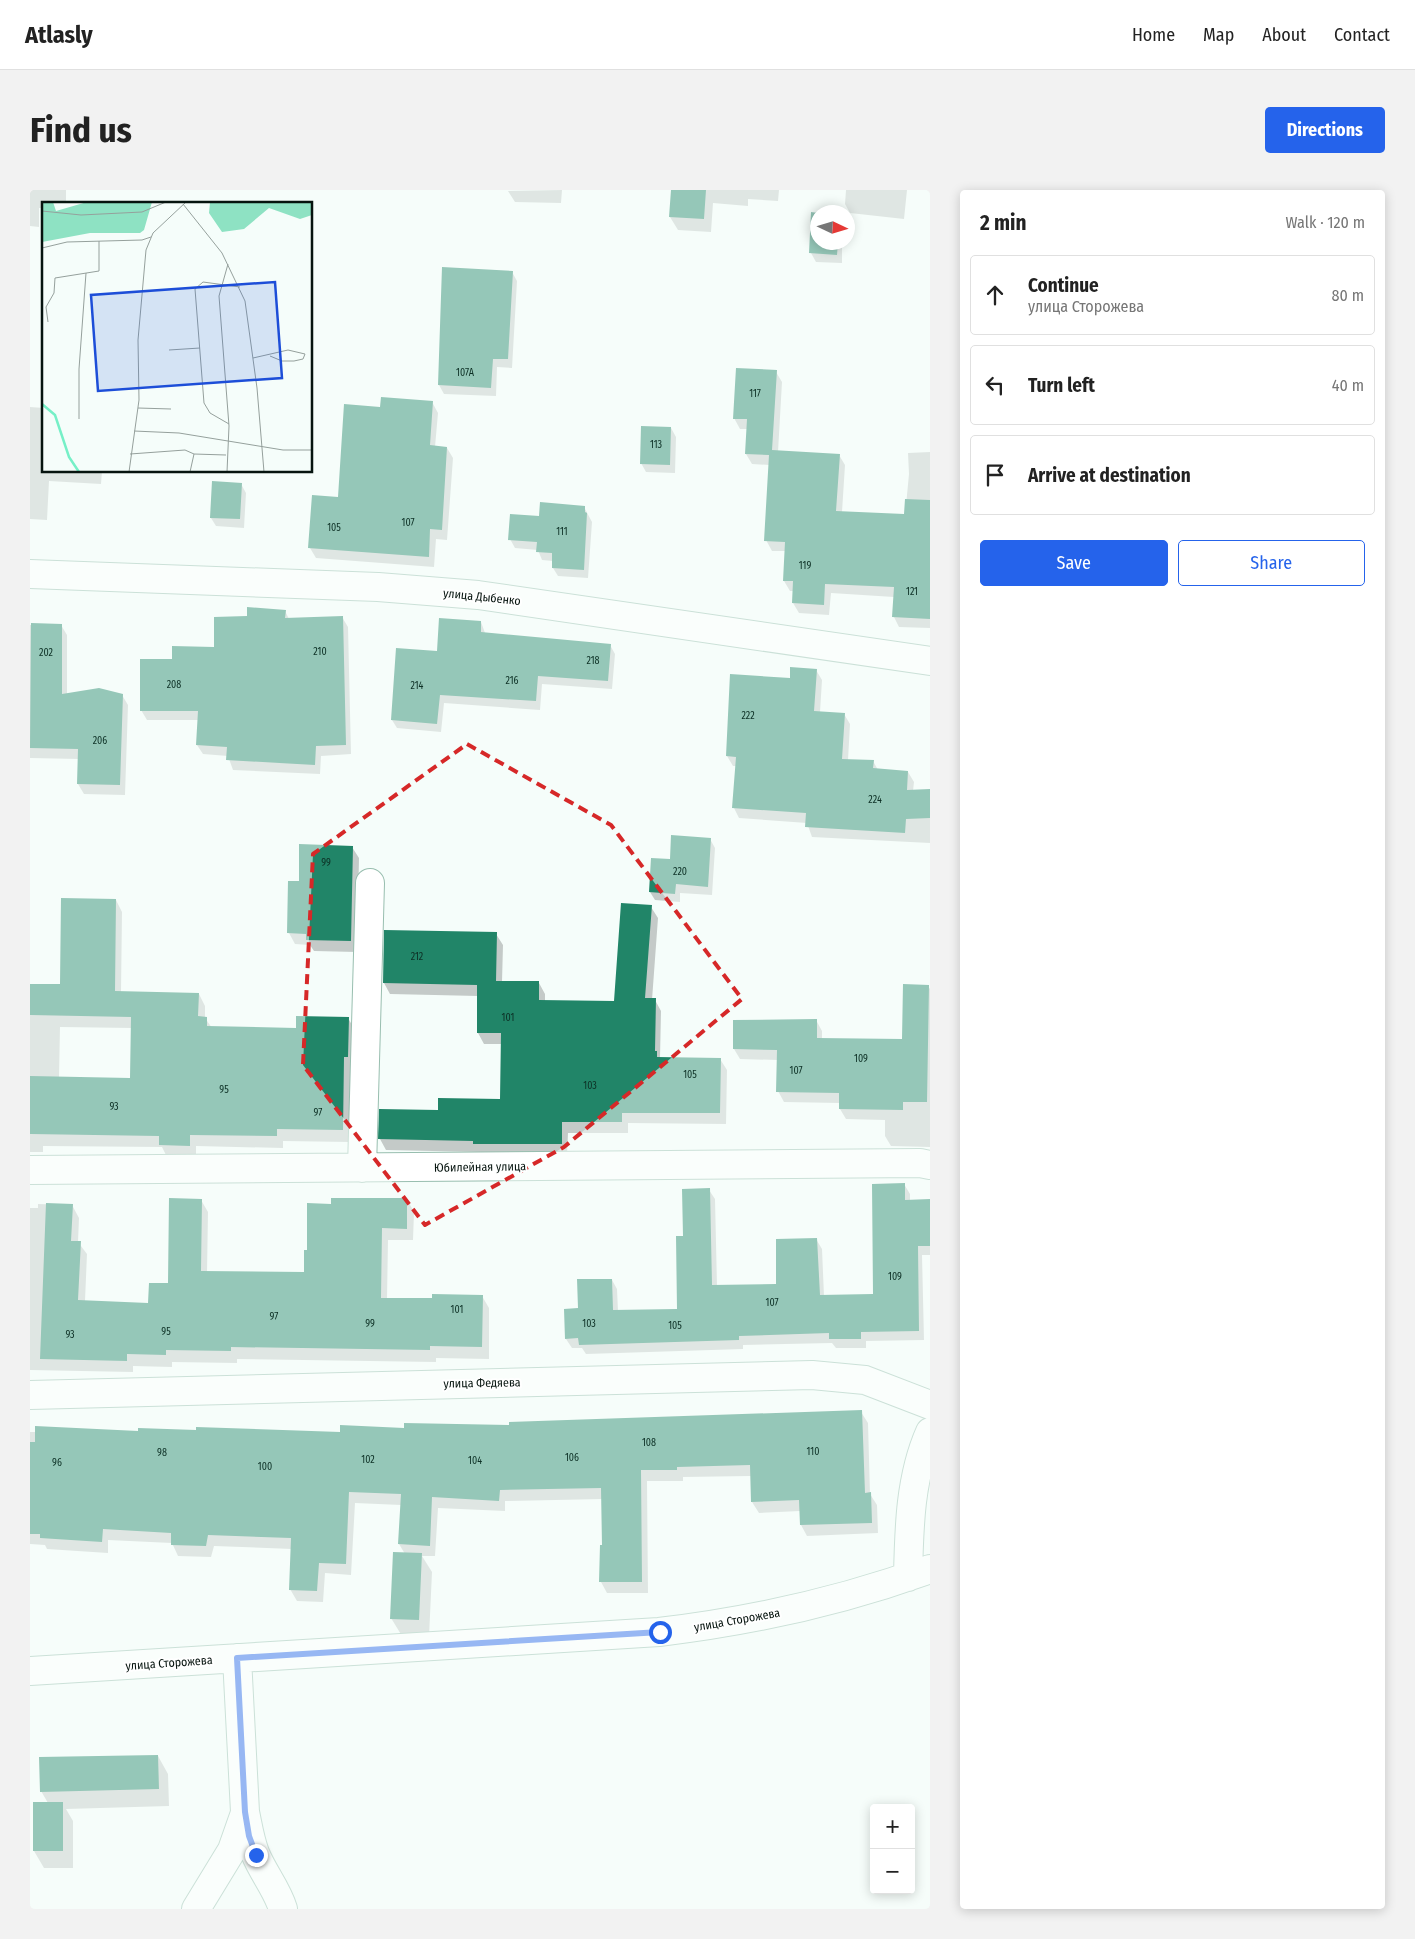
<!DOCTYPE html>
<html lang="en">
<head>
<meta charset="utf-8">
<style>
	:root { --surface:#fff; --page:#f2f2f2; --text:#222; --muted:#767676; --line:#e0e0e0; --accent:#2563eb }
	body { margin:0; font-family:"Fira Sans Condensed",sans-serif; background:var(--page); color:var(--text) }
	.controls { position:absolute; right:15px; bottom:15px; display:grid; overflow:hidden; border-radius:5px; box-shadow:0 2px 12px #0003 }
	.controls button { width:45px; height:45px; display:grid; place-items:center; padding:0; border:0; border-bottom:1px solid var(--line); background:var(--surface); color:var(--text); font:25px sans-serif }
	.compass { position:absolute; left:780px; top:15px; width:45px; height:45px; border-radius:50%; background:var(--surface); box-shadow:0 2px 12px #0003; rotate:94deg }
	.stop { position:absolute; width:15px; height:15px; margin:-11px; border:4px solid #2563eb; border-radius:50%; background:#fff }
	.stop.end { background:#2563eb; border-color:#fff; box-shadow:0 1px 5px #0008 }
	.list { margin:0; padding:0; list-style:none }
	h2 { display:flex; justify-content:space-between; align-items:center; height:65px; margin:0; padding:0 20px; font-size:21px }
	h2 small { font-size:16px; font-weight:400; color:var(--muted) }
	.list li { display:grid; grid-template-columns:32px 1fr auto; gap:15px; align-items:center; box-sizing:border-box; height:80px; margin:0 10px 10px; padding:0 10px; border:1px solid var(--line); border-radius:5px }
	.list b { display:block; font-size:19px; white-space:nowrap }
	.list p { margin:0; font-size:16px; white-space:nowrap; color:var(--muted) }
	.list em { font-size:16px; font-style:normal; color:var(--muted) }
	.actions { display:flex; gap:10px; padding:15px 20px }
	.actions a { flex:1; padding:11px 0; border:1px solid var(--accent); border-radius:5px; text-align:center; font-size:18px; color:var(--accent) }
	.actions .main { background:var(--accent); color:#fff }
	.icon { flex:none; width:28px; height:28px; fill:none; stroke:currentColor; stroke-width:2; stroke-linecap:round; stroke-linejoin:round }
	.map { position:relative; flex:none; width:900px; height:1719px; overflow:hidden; border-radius:5px }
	header { display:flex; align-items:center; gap:30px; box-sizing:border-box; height:70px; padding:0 25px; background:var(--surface); border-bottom:1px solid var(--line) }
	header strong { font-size:24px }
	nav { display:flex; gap:28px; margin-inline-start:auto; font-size:18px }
	.intro { display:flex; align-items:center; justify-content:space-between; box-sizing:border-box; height:120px; padding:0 30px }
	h1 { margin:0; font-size:35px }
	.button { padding:12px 22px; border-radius:5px; background:var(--accent); color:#fff; font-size:18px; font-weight:700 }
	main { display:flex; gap:30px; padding:0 30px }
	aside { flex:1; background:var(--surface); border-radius:5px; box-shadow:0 2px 12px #0003 }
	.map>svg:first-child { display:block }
	.shadow { fill:#0003; fill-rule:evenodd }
	.building { fill:#218568 }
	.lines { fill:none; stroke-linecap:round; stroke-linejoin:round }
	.minor-casing { stroke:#98beaf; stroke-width:30 }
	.major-casing { stroke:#98beaf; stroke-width:30 }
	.minor { stroke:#fff; stroke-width:28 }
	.major { stroke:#fff; stroke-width:28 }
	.route { stroke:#2563eb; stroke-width:6 }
	.marked { fill:none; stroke:#d62828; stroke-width:4; stroke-dasharray:10 6; stroke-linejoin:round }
	.labels { text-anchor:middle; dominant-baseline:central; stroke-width:4; stroke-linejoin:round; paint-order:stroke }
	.number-label { font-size:10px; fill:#0d3025 }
	.street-label { font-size:12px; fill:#06140f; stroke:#fff }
	.inset-river { fill:none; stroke:#76f0c7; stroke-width:2.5 }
	.inset-road { fill:none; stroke:#95a09c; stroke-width:1 }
	.view { fill:#1d4ed8; fill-opacity:0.15; stroke:#1d4ed8; stroke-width:2.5 }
	.inset-edge { fill:none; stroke:#06140f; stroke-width:2.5 }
</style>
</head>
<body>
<header>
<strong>Atlasly</strong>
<nav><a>Home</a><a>Map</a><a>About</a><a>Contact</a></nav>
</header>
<div class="intro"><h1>Find us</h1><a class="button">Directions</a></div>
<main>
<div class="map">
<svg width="900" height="1719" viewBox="0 0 900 1719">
	<rect width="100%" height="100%" fill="#f5fdfa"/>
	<path class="shadow" d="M0 0H36V14H14V18H9V37L0 36Z
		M532 0 531 13 485 12 478 1Z
		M642 0H749L748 11 718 9V16L683 13 681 42 648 40 640 27Z
		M816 0H877L874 29 820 23 815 14Z
		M782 24 788 52H812V73L786 72 781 63Z
		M482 82 487 91 482 178 467 177 466 206 414 204 409 195Z
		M746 182 752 192 748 262 809 265 815 275 812 322 875 326 879 284 878 263 900 262V438L869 437 864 427V407L801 403 799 425 769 423 763 413 764 401H760L754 391 756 361H742L736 350 740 275 722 274 716 264 718 239H710L704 228Z
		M402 212 408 223 405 257 417 258 423 268 417 350 406 349 404 377 286 368 280 358 283 306 309 308 351 218Z
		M0 217 14 218V281H72L71 294 19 291 17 330 0 329Z
		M641 238 646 247 645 283 616 282 611 273Z
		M211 294 216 303 214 338 186 336 181 328Z
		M554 317 562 332 558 388 528 386 523 378V371L512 370 508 360 485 358 480 349 510 328Z
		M255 421 259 429 312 427 318 437 321 564 291 566 290 584 203 580 198 566 173 564 167 555 169 530H117L111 520 143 470 185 458 218 427Z
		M451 432 455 443 580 455 585 464 582 499 512 494 510 520 414 513 411 542 367 538 362 530 408 463Z
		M0 435H31L37 445V504L92 505 98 515 95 605 54 604 48 594 49 569 0 568Z
		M786 480 792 490 790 522 814 524 820 534 818 570 843 571 848 580 878 582 884 592 883 601 900 600V653L782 647 777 633 709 628 704 618 706 576H703L697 566 761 489Z
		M680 649 685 658 682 705 650 703V712L625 710 620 702 641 670Z
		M322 657 329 668 327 762 284 761 280 755 265 754 259 743 270 692Z
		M86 710 92 722 91 802 169 804 175 816V828L182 838 267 839 318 828 325 840 324 879H320V952L253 951V958L166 956V967H137L132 957 13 956V962H0V795L31 796ZM30 837 102 838 101 889 29 888Z
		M621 717 628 728 622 810H625L631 821 630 868 690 869 697 880 696 934 598 933V943H538L537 965H451L449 962 356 960 350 949 409 921 471 911 472 854H454L448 843V806L360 804 354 793 466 744 473 755 472 792 509 793 515 804V811L585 812Z
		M898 796 900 799V957L861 956 855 946V930L816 929 810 919V913L754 912 748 901V870L710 869 704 859 786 830 792 841V849L873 850Z
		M874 994 880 1004V1011L900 1010V1065H892L894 1150 836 1151V1158H806L802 1153 713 1155V1159L556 1164 552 1158H542L536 1149 549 1120 582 1090 587 1099 588 1121 648 1120 654 1047 679 1000 685 1009 687 1096 748 1095 786 1049 792 1059 794 1106 844 1105Z
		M171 1010 178 1022 177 1083 275 1084 278 1061 302 1015 377 1010 384 1022 383 1050H358L357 1109 403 1110 452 1106 459 1118V1169L406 1168V1172L207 1169V1173L142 1172V1177L103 1176V1182L0 1180V1183V1018H8V1014L42 1015 49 1028 48 1052 57 1064 55 1111 119 1114 139 1095Z
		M831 1222 838 1233 840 1304 847 1315 848 1343 777 1346 771 1335 770 1321 729 1323 722 1312 721 1286 653 1287V1291H617L618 1403H577L571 1392 573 1357V1309L475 1311V1321L408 1318 405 1366H392L402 1382 399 1447 372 1446 361 1428 375 1364 369 1354 371 1315 325 1313 321 1385 295 1383 293 1412 267 1411 260 1399 262 1359 184 1356 181 1367 148 1366 142 1353 78 1350V1363L17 1359 15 1355 0 1354V1242L311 1243Z
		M128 1566 138 1584 139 1616 36 1619 43 1631V1678H14L4 1661 18 1613 11 1601Z"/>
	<path class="building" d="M641 0H676L674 29 639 27Z
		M781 22 788 23V52H808L807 65 779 63Z
		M412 77 483 81 478 169H463L461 198 408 195Z
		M706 178 747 180 742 260 810 264 806 321 874 324 875 309 900 310V429L862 427 864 397 795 394 794 415 762 413 763 391H753L755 352 734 351 739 265 715 264 717 229H703Z
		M351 207 403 211 400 255 417 257 412 340 400 339 399 367 278 358 282 305 308 307 314 214 350 217Z
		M611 236 641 237 640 275 610 274Z
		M182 291 212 293 210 329 180 328Z
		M510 312 555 316V322L557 323 554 380 522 378V363L506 362 507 352 478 350 480 324 509 326Z
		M217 417 256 420 255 428 313 426 316 555 286 556 285 575 196 570 197 557 166 555 168 521H110V469H142V456L184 457V427L217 426Z
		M409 428 451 431V442L581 454 578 491 508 486 506 511 410 505 407 534 361 530 366 458 407 461Z
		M1 433 32 434V504L69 498 93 504 90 595 47 594 48 559 0 558Z
		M760 477 787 479 784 521 815 523 812 569 844 570 843 578 878 581 877 600 900 599V628L876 629 875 643 775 637 776 623 702 618 706 567 696 566 700 484 760 488Z
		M641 645 681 648 678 697 646 694 645 704 619 702 621 668 640 669Z
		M269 654 323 656 321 751 276 750V744L257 743 258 691H269Z
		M31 708 86 709 85 801 169 803 168 826 177 827V836L266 838V826L319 827 318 867H314L313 940 247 939V946L160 945V956L129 955V946L0 944V886L100 888 101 827 0 825V794H30Z
		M591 713 622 715 615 808H626L625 861H627V867L691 868 690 923H592V932H532V954H443V951L348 949 349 919 408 920V908L470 909 471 843H447V795L353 793 354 740 467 742 466 791H509V810L584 811Z
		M873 794 899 795 897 912H873V920L809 919V903L746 902 747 860 703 859V830L787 829V848L872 849Z
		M875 993V1010L900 1009V1056H888L889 1141 831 1142V1149H799V1143L709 1146V1150L549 1155 548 1148 535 1149 534 1119 548 1118 547 1089H582L583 1120 647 1119 646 1046H653L652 999 680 998 682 1095 746 1094V1049L787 1048 790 1105 843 1104 842 994Z
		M139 1008 172 1009 171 1081 274 1082V1060H277V1013L301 1014V1008H377V1039L352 1038 351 1108H402V1104L453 1105 452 1157 400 1156V1160L201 1157V1161L136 1160V1165L97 1164V1171L10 1169 16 1013 43 1014 41 1051H51L48 1110 118 1113 119 1093H138Z
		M832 1220 835 1303 841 1302 842 1333 770 1335 769 1310 721 1312 720 1275 647 1277V1280H611L612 1392H569L570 1355H572L571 1298 470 1300 469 1311 402 1307 400 1356 368 1354 371 1304 319 1302 316 1374 289 1373 287 1401 259 1400 261 1348 178 1345 176 1356 141 1355V1343L73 1339 72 1352 10 1348V1344H0V1252H5V1236L108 1241V1238L166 1240V1237L310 1242V1235L374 1238V1233L479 1235V1232Z
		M363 1362 392 1363 389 1430 360 1429Z
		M128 1565 129 1599 10 1602 9 1567Z
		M3 1612H33V1661H3Z"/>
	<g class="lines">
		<defs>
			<path id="minor" d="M332 978 340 693
				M0 980 890 973 900 975
				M0 1205 782 1185 835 1190 900 1215
				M878 1387C879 1338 880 1287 900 1242
				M207 1468 215 1622C218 1636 220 1650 225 1663 233 1683 247 1699 253 1719
				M0 1481 629 1442C722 1431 812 1411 900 1379
				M166 1719 202 1660 215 1623"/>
			<path id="major" d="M0 384 348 397 448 405 900 471"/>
		</defs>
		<use href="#minor" class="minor-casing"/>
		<use href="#major" class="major-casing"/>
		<use href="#minor" class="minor"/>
		<use href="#major" class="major"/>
	</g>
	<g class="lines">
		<path class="route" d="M226 1665 219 1646 215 1622 207 1468 630 1442"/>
	</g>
	<path d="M0 0H900V1719H0ZM437 554 581 635 712 809 534 957 395 1035 273 875 283 664Z" fill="#f5fdfa" fill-opacity=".55" fill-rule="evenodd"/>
	<path class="marked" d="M437 554 581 635 712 809 534 957 395 1035 273 875 283 664Z"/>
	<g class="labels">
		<g class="number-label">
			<text x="435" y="183">107А</text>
			<text x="725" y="204">117</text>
			<text x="626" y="255">113</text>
			<text x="378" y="333">107</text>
			<text x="304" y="338">105</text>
			<text x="532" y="342">111</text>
			<text x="775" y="376">119</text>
			<text x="882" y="402">121</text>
			<text x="290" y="462">210</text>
			<text x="16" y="463">202</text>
			<text x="563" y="471">218</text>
			<text x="482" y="491">216</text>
			<text x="144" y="495">208</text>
			<text x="387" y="496">214</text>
			<text x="718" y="526">222</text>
			<text x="70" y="551">206</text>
			<text x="845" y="610">224</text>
			<text x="296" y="673">99</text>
			<text x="650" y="682">220</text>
			<text x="387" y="767">212</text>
			<text x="478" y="828">101</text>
			<text x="831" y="869">109</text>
			<text x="766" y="881">107</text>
			<text x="660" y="885">105</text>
			<text x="560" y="896">103</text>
			<text x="194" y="900">95</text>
			<text x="84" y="917">93</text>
			<text x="288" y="923">97</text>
			<text x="865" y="1087">109</text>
			<text x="742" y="1113">107</text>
			<text x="427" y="1120">101</text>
			<text x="244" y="1127">97</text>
			<text x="340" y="1134">99</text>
			<text x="559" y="1134">103</text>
			<text x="645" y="1136">105</text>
			<text x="136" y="1142">95</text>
			<text x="40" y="1145">93</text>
			<text x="619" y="1253">108</text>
			<text x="783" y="1262">110</text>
			<text x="132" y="1263">98</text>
			<text x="542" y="1268">106</text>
			<text x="338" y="1270">102</text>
			<text x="445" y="1271">104</text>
			<text x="27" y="1273">96</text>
			<text x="235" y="1277">100</text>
		</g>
		<g class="street-label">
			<text transform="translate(452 407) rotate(6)">улица Дыбенко</text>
			<text transform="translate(450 977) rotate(-1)">Юбилейная улица</text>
			<text transform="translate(452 1193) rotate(-1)">улица Федяева</text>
			<text transform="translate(707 1430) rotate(-10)">улица Сторожева</text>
			<text transform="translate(139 1473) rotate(-4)">улица Сторожева</text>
		</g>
	</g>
	<g transform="translate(12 12)">
		<rect width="270" height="270" fill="#f5fdfa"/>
		<path d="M0 0H11L14 9 45 0H110L102 28 98 31H48L0 40ZM168 0H270V13L258 17 227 6 202 27 180 30 167 11Z" fill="#8ee2c3"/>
		<path class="inset-river" d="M0 202 13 213 27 255 37 270"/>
		<path class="inset-road" d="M141 2 180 51 203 99 215 186 222 270M0 9 39 13 100 10 124 0M0 46 25 40 100 38 109 35M6 120 4 105 12 91 13 76 57 69V39M127 148 158 146M211 156 246 148 263 152 261 157 252 159H240L228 154M96 206 129 207M37 217V167L44 71M187 222 168 211 162 201 153 87 161 80 198 85M92 229 137 231 241 248H270M88 252 143 248 152 252 184 253M87 270 97 198 96 138 104 48 111 31 144 0M148 270 152 252M185 270 187 224 177 94 186 62"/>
		<path class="view" d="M233 80 240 176 56 189 49 93Z"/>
		<rect width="270" height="270" class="inset-edge"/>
	</g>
</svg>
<div class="controls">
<button>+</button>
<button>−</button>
</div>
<svg class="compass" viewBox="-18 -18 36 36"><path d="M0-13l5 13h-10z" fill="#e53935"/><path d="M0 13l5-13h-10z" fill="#767676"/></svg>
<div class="stop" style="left:630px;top:1442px"></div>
<div class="stop end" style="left:226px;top:1665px"></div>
</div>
<aside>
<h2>2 min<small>Walk · 120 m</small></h2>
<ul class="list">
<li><svg class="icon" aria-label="ahead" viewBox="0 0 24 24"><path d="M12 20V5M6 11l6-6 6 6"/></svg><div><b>Continue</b><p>улица Сторожева</p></div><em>80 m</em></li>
<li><svg class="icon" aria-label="left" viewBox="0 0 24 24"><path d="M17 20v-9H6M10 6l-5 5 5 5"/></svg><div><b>Turn left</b></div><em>40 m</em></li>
<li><svg class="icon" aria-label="arrive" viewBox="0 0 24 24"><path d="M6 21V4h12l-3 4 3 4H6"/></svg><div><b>Arrive at destination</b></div></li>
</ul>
<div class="actions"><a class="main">Save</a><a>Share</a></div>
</aside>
</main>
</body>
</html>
